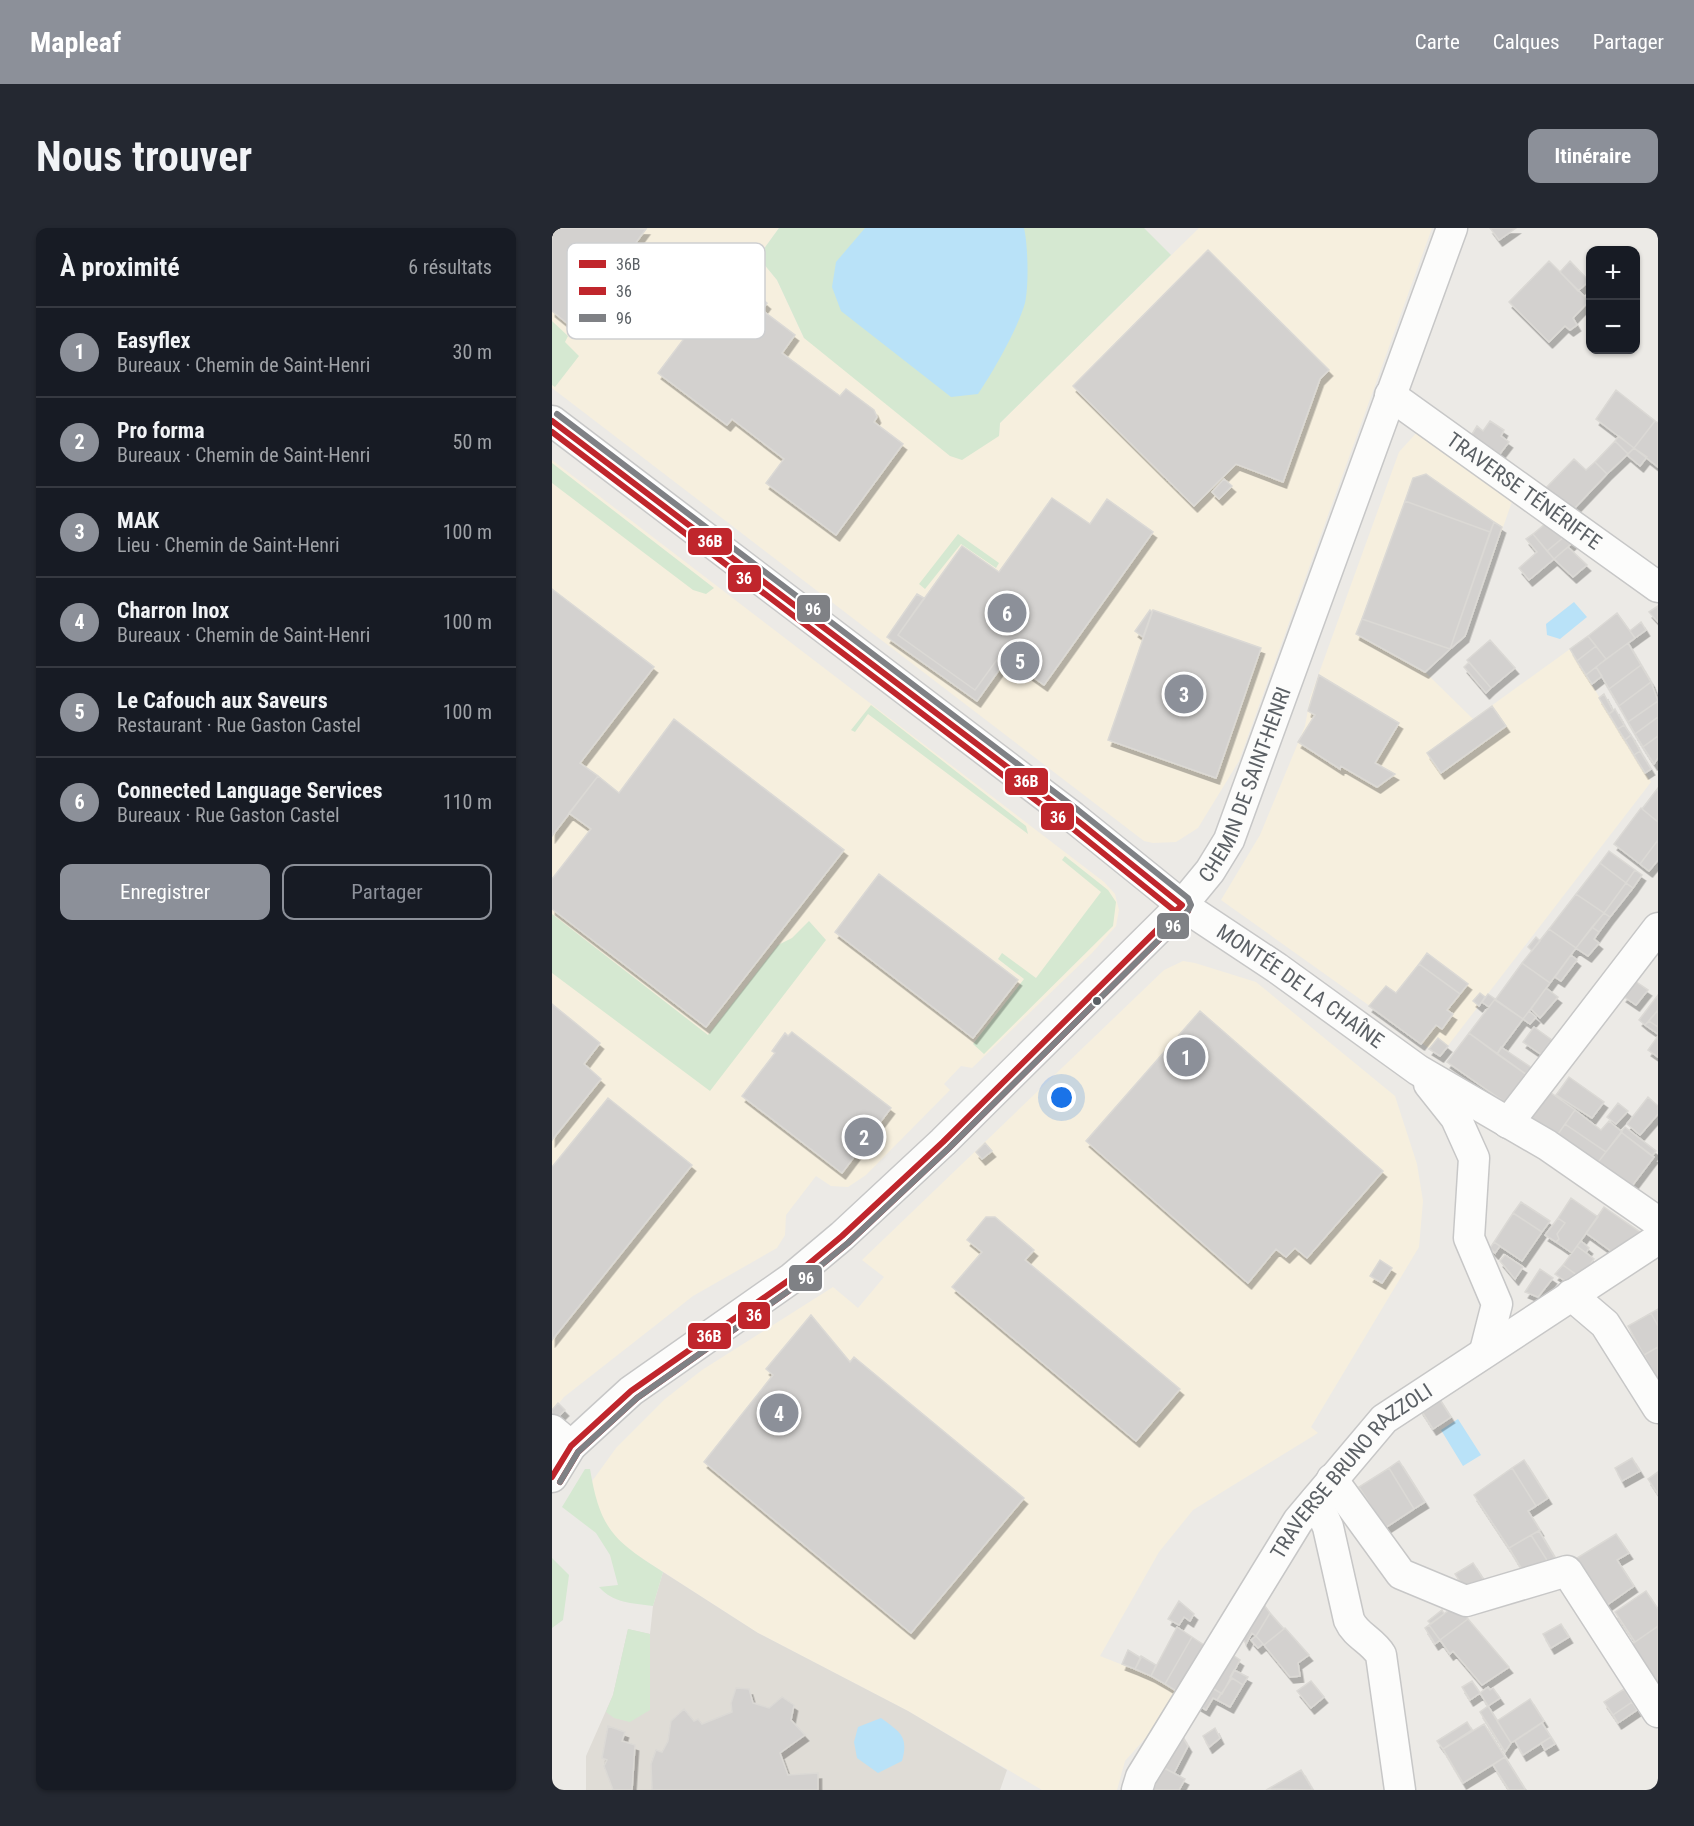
<!DOCTYPE html>
<html lang="fr">
<head>
<meta charset="utf-8">
<style>
	:root { --surface:#171b24; --page:#242831; --text:#f1f3f6; --muted:#9ea1a6; --line:#363941; --accent:#8c9099 }
	body { margin:0; font-family:"Roboto Condensed",sans-serif; background:var(--page); color:var(--text) }
	.controls { position:absolute; right:18px; top:18px; display:grid; overflow:hidden; border-radius:12px; box-shadow:0 2px 4px #0004 }
	.controls button { width:54px; height:54px; display:grid; place-items:center; padding:0; border:0; border-bottom:2px solid var(--line); background:var(--surface); color:var(--text); font:30px sans-serif }
	.you { position:absolute; left:510px; top:870px; width:21px; height:21px; margin:-15px; border:4px solid #fff; border-radius:50%; background:#1a73e8; box-shadow:0 0 0 9px #1a73e833 }
	.badge { display:grid; place-items:center; width:39px; height:39px; border-radius:50%; background:var(--accent); color:#fff; font-size:20px; font-weight:700 }
	.pin { position:absolute; translate:-50% -50%; border:3px solid #fff; box-shadow:0 2px 6px #0006 }
	.list { margin:0; padding:0; list-style:none }
	h2 { display:flex; justify-content:space-between; align-items:center; height:78px; margin:0; padding:0 24px; font-size:26px }
	h2 small { font-size:20px; font-weight:400; color:var(--muted) }
	.list li { display:grid; grid-template-columns:39px 1fr auto; gap:18px; align-items:center; box-sizing:border-box; height:90px; padding:0 24px; border-top:2px solid var(--line) }
	.list b { display:block; font-size:22px; white-space:nowrap }
	.list p { margin:0; font-size:20px; white-space:nowrap; color:var(--muted) }
	.list em { font-size:20px; font-style:normal; color:var(--muted) }
	.actions { display:flex; gap:12px; padding:18px 24px }
	.actions a { flex:1; padding:14px 0; border:2px solid var(--accent); border-radius:12px; text-align:center; font-size:21px; color:var(--accent) }
	.actions .main { background:var(--accent); color:#fff }
	.map { position:relative; flex:none; width:1106px; height:1562px; overflow:hidden; border-radius:12px }
	header { display:flex; align-items:center; gap:36px; box-sizing:border-box; height:84px; padding:0 30px; background:var(--accent); color:#fff }
	header strong { font-size:28px }
	nav { display:flex; gap:33px; margin-inline-start:auto; font-size:21px }
	.intro { display:flex; align-items:center; justify-content:space-between; box-sizing:border-box; height:144px; padding:0 36px }
	h1 { margin:0; font-size:42px }
	.button { padding:15px 27px; border-radius:12px; background:var(--accent); color:#fff; font-size:21px; font-weight:700 }
	main { display:flex; gap:36px; padding:0 36px }
	aside { flex:1; background:var(--surface); border-radius:12px; box-shadow:0 2px 4px #0004 }
	.map>svg:first-child { display:block }
	.commercial { fill:#f6efde }
	.education { fill:#dfdcd6 }
	.green { fill:#d5e8d1 }
	.water { fill:#b9e2f8 }
	.building { fill:#d3d1cf; stroke:#dbd9d5; stroke-width:1.5; filter:url(#shadow) }
	.lines { fill:none; stroke-linecap:round; stroke-linejoin:round }
	.street-casing { stroke:#c7c7c7; stroke-width:33 }
	.street { stroke:#fcfcfb; stroke-width:30 }
	.bus-1-casing { stroke:#fff; stroke-width:10 }
	.bus-2-casing { stroke:#fff; stroke-width:10 }
	.bus-3-casing { stroke:#fff; stroke-width:10 }
	.bus-1 { stroke:#c0262c; stroke-width:6 }
	.bus-2 { stroke:#c0262c; stroke-width:6 }
	.bus-3 { stroke:#7f8185; stroke-width:6 }
	.bus-dot { fill:#5b6065; stroke:#fff; stroke-width:2 }
	.labels { text-anchor:middle; dominant-baseline:central; stroke-width:6; stroke-linejoin:round; paint-order:stroke }
	.street-label { font-size:21px; fill:#5b6065; stroke:#fff }
	.key { fill:#fff; stroke:#cecfd1; stroke-width:1.5 }
	.key-label { font-size:16px; fill:#5b6065 }
	.line-badge { stroke:#fff; stroke-width:2 }
	.badge-label { font-size:16px; text-anchor:middle; font-weight:bold; fill:#fff }
</style>
</head>
<body>
<header>
<strong>Mapleaf</strong>
<nav><a>Carte</a><a>Calques</a><a>Partager</a></nav>
</header>
<div class="intro"><h1>Nous trouver</h1><a class="button">Itinéraire</a></div>
<main>
<aside>
<h2>À proximité<small>6 résultats</small></h2>
<ul class="list">
<li><span class="badge">1</span><div><b>Easyflex</b><p>Bureaux · Chemin de Saint-Henri</p></div><em>30 m</em></li>
<li><span class="badge">2</span><div><b>Pro forma</b><p>Bureaux · Chemin de Saint-Henri</p></div><em>50 m</em></li>
<li><span class="badge">3</span><div><b>MAK</b><p>Lieu · Chemin de Saint-Henri</p></div><em>100 m</em></li>
<li><span class="badge">4</span><div><b>Charron Inox</b><p>Bureaux · Chemin de Saint-Henri</p></div><em>100 m</em></li>
<li><span class="badge">5</span><div><b>Le Cafouch aux Saveurs</b><p>Restaurant · Rue Gaston Castel</p></div><em>100 m</em></li>
<li><span class="badge">6</span><div><b>Connected Language Services</b><p>Bureaux · Rue Gaston Castel</p></div><em>110 m</em></li>
</ul>
<div class="actions"><a class="main">Enregistrer</a><a>Partager</a></div>
</aside>
<div class="map">
<svg width="1106" height="1562" viewBox="0 0 1106 1562">
	<defs>
		<filter id="shadow"><feDropShadow dx="3.5" dy="6" stdDeviation="0" flood-color="#0004"/></filter>
	</defs>
	<rect width="100%" height="100%" fill="#eceae6"/>
	<path class="commercial" d="M0 0H227L206 29 225 52 252 110 447 208 448 195 647 0H880L687 533 646 600 624 614 601 615 592 613 0 160Z
		M867 202 963 265 913 408 873 444 921 491 1018 421 1099 554 888 828 669 672 708 607 753 498 758 470 847 224Z
		M0 232 552 654 563 666 567 682 564 698 540 725 420 840 409 838 392 856 398 862 314 947 296 959 279 958 264 948 234 987 233 1007 225 1020 141 1068 12 1169 0 1184Z
		M631 733 643 735 704 754 843 868 865 936 871 973 867 1019 759 1199 766 1205 641 1282 607 1324 548 1428 599 1448 626 1464 622 1478 573 1533 565 1562H490L356 1483 206 1405 18 1284 64 1220 113 1171 150 1142 281 1059 306 1080 332 1049 310 1032 612 742Z"/>
	<path class="education" d="M111 1344 206 1405 356 1483 455 1542 448 1562H34V1528L61 1467 76 1401 98 1406 101 1378Z"/>
	<path class="green" d="M227 0H592L619 27 448 195 447 208 410 232 398 228 252 110 225 52 206 29Z
		M0 93 16 108 13 114 27 128 3 159 0 157Z
		M0 235 162 360 154 366 141 362 0 255Z
		M406 306 447 335 444 340 409 316 373 361 367 356Z
		M319 477 474 598 476 606 316 486 303 504 299 502Z
		M513 628 556 662 564 674 561 698 432 826 421 816 472 751 446 731 450 725 484 750 549 664 510 632Z
		M0 686 156 807 226 717 240 710 257 693 274 712 158 863 0 745Z
		M33 1241H38C48 1301 61 1312 111 1344L101 1378C80 1375 61 1375 47 1359L66 1357 58 1327 44 1305 10 1279Z
		M0 1330 17 1347 11 1392 0 1400Z
		M76 1401 98 1406V1482L78 1494 62 1490 54 1484 61 1467Z"/>
	<path class="water" d="M313 0H472C476 17 477 58 473 75 466 100 441 144 426 166L399 169 289 83 280 59 284 34Z
		M1022 374 1035 389 1008 411 995 407 994 396Z
		M906 1191 929 1227 911 1238 889 1202Z
		M329 1490C348 1504 357 1508 350 1533L326 1545 305 1530 302 1514 306 1499Z"/>
	<path class="building" d="M5 0 94 1 21 100 0 83V7Z
		M938 0H964L947 12Z
		M656 22 777 142 768 151 731 254 684 236 642 278 521 158Z
		M997 33 1037 73 1021 90 1025 97 1018 102 1013 98 997 114 957 74Z
		M1018 33 1037 53 1026 63 1008 44Z
		M174 55 190 67 193 62 201 63 215 75 210 82 243 107 230 125 288 168 294 161 322 182 325 189 322 194 351 216 284 307 214 255 232 231 180 191 175 197 106 145Z
		M1064 162 1103 193 1082 220 1044 191Z
		M938 193 952 202 949 208 957 214 944 231 917 211 925 198 931 203Z
		M1103 193 1106 195V239L1082 220Z
		M1067 208 1082 220 1076 226 1063 213Z
		M1063 213 1076 226 1055 246 1043 234Z
		M1082 220 1095 229 1088 238 1075 227Z
		M1022 231 1034 242 1043 234 1055 246 1019 284 990 264Z
		M874 246 942 294 938 304 853 273 861 250Z
		M672 251 680 258 667 271 660 264Z
		M500 270 538 296 555 271 601 304 492 457 449 426 423 462 346 407 410 318 447 344Z
		M853 273 938 304 898 421 810 391Z
		M999 291 1018 304 995 323 981 306Z
		M942 294 950 299 913 408 898 421Z
		M1018 304 1026 310 1002 331 995 323Z
		M981 306 1002 331 977 352 967 340 985 324 974 311Z
		M1016 319 1035 337 1021 349 1002 331Z
		M0 361 102 439 28 535 46 548 0 608Z
		M365 366 372 370 346 407 423 462 449 426 455 431 425 473 335 409Z
		M1106 378V394L1097 384Z
		M598 382 600 384 591 409 583 403Z
		M601 382 709 420 664 550 556 512Z
		M1065 385 1083 410 1054 431 1036 408Z
		M810 391 898 421 873 444 804 406Z
		M1089 394 1094 402 1083 410 1078 403Z
		M1036 408 1044 418 1025 433 1018 421Z
		M938 412 963 440 939 460 915 432Z
		M1076 415 1089 437 1057 461 1044 439Z
		M1044 418 1054 431 1034 447 1025 433Z
		M917 434 939 460 934 465 912 439Z
		M1089 437 1099 454 1067 478 1057 461Z
		M1044 439 1050 448 1040 456 1034 447Z
		M767 447 847 495 823 535 843 546 825 559 789 538 788 541 746 514 763 487 756 483Z
		M1099 454 1106 473 1076 494 1067 478Z
		M1052 466 1061 483 1057 486 1047 470Z
		M1106 473V489L1083 506 1076 494Z
		M940 478 954 498 889 545 875 525Z
		M1063 481 1072 497 1066 501 1057 486Z
		M1106 489V508L1091 519 1083 506Z
		M122 491 292 622 154 799 0 681V651L39 601 17 585 46 548 67 565Z
		M1072 497 1079 507 1073 512 1066 501Z
		M1079 507 1088 523 1082 527 1073 512Z
		M1106 508V530L1102 536 1091 519Z
		M1088 523 1099 541 1093 545 1082 527Z
		M1106 560V594L1090 581Z
		M1089 580 1106 594V612L1088 636 1062 616Z
		M1106 612V632L1097 643 1088 636Z
		M1057 623 1083 642 1074 655 1048 635Z
		M1048 635 1074 655 1052 685 1024 666Z
		M1083 642 1090 647 1081 660 1074 655Z
		M327 646 466 752 421 810 283 704Z
		M1074 655 1081 660 1058 689 1052 685Z
		M1024 666 1052 685 1024 720 997 701Z
		M1052 685 1058 689 1047 704 1040 699Z
		M1040 699 1047 704 1042 711 1047 715 1036 728 1024 720Z
		M997 701 1024 720 998 755 970 735Z
		M984 709 988 713 980 723 976 719Z
		M875 725 916 756 908 766 867 736Z
		M1019 727 1025 732 1009 753 1003 749Z
		M970 735 998 755 971 791 943 772Z
		M867 736 908 766 895 782 901 786 890 801 884 797 869 816 817 778 834 758 844 765Z
		M1083 753 1096 762 1084 777 1071 768Z
		M994 760 1006 769 988 790 979 781Z
		M928 765 933 769 927 778 921 773Z
		M936 766 943 771 937 779 930 774Z
		M1106 767V782L1093 797 1087 792Z
		M943 771 971 791 945 826 917 805Z
		M0 776 48 815 32 836 49 851 0 912Z
		M1106 782V799L1097 793Z
		M648 783 831 943 755 1030 743 1020 734 1029 724 1021 696 1055 534 913Z
		M977 783 984 789 978 796 971 791Z
		M1097 793 1106 799V806L1093 797Z
		M982 799 1004 815 993 829 971 814Z
		M240 804 339 880 290 945 190 868 223 825 220 823 233 805 236 808Z
		M917 805 978 849 957 877 895 834Z
		M1106 808V829L1096 822Z
		M886 810 896 818 888 828 877 821Z
		M949 819 983 842 978 849 945 826Z
		M1017 849 1052 874 1040 890 1004 867Z
		M995 862 1023 882 1004 909 975 889Z
		M1096 869 1106 878V886L1088 907 1075 896Z
		M56 870 140 937 0 1112V939Z
		M1066 875 1076 883 1064 896 1055 889Z
		M1023 882 1049 902 1057 893 1070 904 1054 924 1013 896Z
		M1013 896 1054 924 1044 937 1004 909Z
		M1073 899 1104 923 1100 928 1069 904Z
		M1069 904 1102 929 1080 958 1044 937Z
		M433 915 440 923 430 931 424 924Z
		M1019 970 1046 989 1020 1025 1004 1014 1007 1011 1005 1006 1013 995 1006 990Z
		M969 974 998 993 990 1004 961 985Z
		M1052 979 1088 1004V1019L1070 1031 1034 1005Z
		M961 985 990 1004 970 1033 942 1014Z
		M434 989H443L482 1022 473 1032 628 1161 584 1213 400 1059 430 1024 415 1012Z
		M1006 990 1013 995 1005 1006 1007 1011 1004 1014 993 1007Z
		M1029 1013 1037 1020 1034 1025 1025 1018Z
		M942 1014 948 1018 943 1025 938 1020Z
		M1025 1018 1042 1031 1029 1050 1011 1037Z
		M953 1027 971 1039 963 1051 948 1033Z
		M828 1032 840 1040 830 1055 818 1048Z
		M1011 1037 1029 1050 1022 1059 1003 1046Z
		M988 1041 1001 1050 986 1069 973 1064Z
		M1106 1081V1098L1099 1085Z
		M1099 1085 1106 1098V1119L1092 1127 1076 1098Z
		M259 1087 298 1134 302 1129 472 1270 359 1405 152 1234 221 1147 214 1141Z
		M1106 1119V1151L1092 1127Z
		M883 1164 899 1189 881 1201 865 1176Z
		M6 1175 13 1182 2 1193 0 1182Z
		M1080 1230 1088 1243 1070 1253 1063 1240Z
		M972 1232 996 1270 984 1278 960 1240Z
		M847 1233 873 1274 862 1281 837 1240Z
		M837 1240 862 1281 833 1300 807 1259Z
		M960 1240 984 1278 976 1283 988 1302 957 1320 922 1267Z
		M1106 1244V1266L1096 1251Z
		M987 1303 1005 1333 998 1337 979 1307Z
		M1064 1306 1077 1325 1065 1332 1082 1358 1055 1377 1025 1330Z
		M979 1307 998 1337 974 1348 957 1320Z
		M921 1335 936 1358 914 1363 903 1346Z
		M1094 1363 1106 1381V1398L1083 1414 1063 1384Z
		M707 1370 718 1385 704 1408 700 1405 694 1416 691 1411Z
		M627 1373 642 1386 638 1393 632 1389 627 1397 616 1391Z
		M904 1377 916 1391 888 1412 877 1397Z
		M890 1382 892 1386 879 1396 876 1393Z
		M718 1385 732 1401 712 1417 704 1408Z
		M916 1391 957 1439 930 1457 901 1423 898 1426 888 1412Z
		M1009 1396 1017 1409 999 1420 991 1406Z
		M877 1397 888 1412 883 1416 873 1400Z
		M625 1399 640 1409 613 1456 599 1448Z
		M1105 1399 1106 1401V1470L1073 1421Z
		M733 1400 757 1427 746 1435 748 1448 738 1449 712 1417Z
		M704 1408 711 1416 706 1420 699 1412Z
		M640 1409 655 1419 626 1464 613 1456Z
		M576 1422 589 1430 583 1441 570 1436Z
		M675 1423 688 1432 670 1466 655 1457Z
		M589 1428 604 1437 599 1448 583 1441Z
		M682 1442 696 1449 691 1457 678 1449Z
		M680 1450 691 1457 678 1479 665 1472Z
		M759 1453 772 1469 759 1480 745 1463Z
		M920 1453 928 1465 918 1472 910 1459Z
		M655 1457 669 1465 665 1472 661 1470 654 1482 644 1476Z
		M936 1459 938 1462 941 1460 948 1470 936 1478 928 1465Z
		M184 1460 197 1461 201 1475 217 1480 230 1469 242 1477 239 1492 253 1507 228 1525 236 1547 266 1545V1562H100L99 1536 104 1522 110 1524 116 1513 119 1493 132 1481 142 1493 146 1491 150 1496 180 1484 179 1475Z
		M1072 1461 1080 1474 1061 1487 1052 1474Z
		M978 1471 992 1493 959 1515 945 1493Z
		M1080 1474 1085 1482 1066 1495 1061 1487Z
		M936 1478 959 1515 953 1524 928 1484Z
		M915 1494 920 1502 891 1521 885 1513Z
		M990 1495 999 1509 971 1527 963 1513Z
		M932 1496 953 1529 911 1555 891 1521Z
		M56 1498 73 1504 70 1513 83 1517 80 1562H61L52 1538 55 1532 50 1530Z
		M663 1500 668 1510 657 1519 651 1508Z
		M627 1503 636 1518 622 1545 610 1539Z
		M999 1509 1003 1516 993 1522 989 1515Z
		M953 1529 973 1561 972 1562H957L941 1537Z
		M610 1539 633 1551 627 1562H601Z
		M749 1542 761 1562 716 1561Z"/>
	<g class="lines">
		<defs>
			<g id="street">
				<path id="s1" d="M838 167 1106 359"/>
				<path id="s2" d="M0 193 521 589 630 677 725 740 866 842 995 917 1106 994"/>
				<path d="M877 856 904 890 922 930 917 1010 945 1076 933 1123"/>
				<path d="M956 895 1106 700"/>
				<path d="M1019 1067 1053 1096 1106 1180"/>
				<path d="M0 1202 19 1218"/>
				<path id="s3" d="M0 1249 19 1218 79 1163 240 1050 290 1008 391 914 630 677 658 643 677 612 900 0"/>
				<path d="M780 1251 849 1346 914 1373 1015 1343 1106 1484"/>
				<path d="M764 1272 776 1299 797 1392C804 1408 820 1412 829 1427L848 1562"/>
				<path id="s4" d="M585 1562 589 1549 746 1293 832 1191 1106 1011"/>
			</g>
		</defs>
		<use href="#street" class="street-casing"/>
		<use href="#street" class="street"/>
		<defs>
			<path id="bus-1" d="M0 193 521 589 630 677
				M0 1249 19 1218 79 1163 240 1050 290 1008 391 914 630 677"/>
			<path id="bus-2" d="M0 204 515 596 624 684
				M8 1254 26 1224 85 1170 245 1057 296 1015 397 920 636 683"/>
			<path id="bus-3" d="M5 186 526 582 636 670 639 677 636 683 397 920 296 1015 245 1057 85 1170 26 1224 8 1254"/>
		</defs>
		<use href="#bus-1" class="bus-1-casing"/>
		<use href="#bus-2" class="bus-2-casing"/>
		<use href="#bus-3" class="bus-3-casing"/>
		<use href="#bus-1" class="bus-1"/>
		<use href="#bus-2" class="bus-2"/>
		<use href="#bus-3" class="bus-3"/>
	</g>
	<circle class="bus-dot" cx="545" cy="773" r="5"/>
	<g class="labels">
		<g class="street-label">
			<text stroke="none"><textPath href="#s1" startOffset="165">TRAVERSE TÉNÉRIFFE</textPath></text>
			<text stroke="none"><textPath href="#s3" startOffset="992">CHEMIN DE SAINT-HENRI</textPath></text>
			<text stroke="none"><textPath href="#s2" startOffset="938">MONTÉE DE LA CHAÎNE</textPath></text>
			<text stroke="none"><textPath href="#s4" startOffset="387">TRAVERSE BRUNO RAZZOLI</textPath></text>
		</g>
	</g>
	<rect x="15" y="15" width="198" height="96" rx="9" class="key"/>
	<rect x="27" y="32" width="27" height="8" fill="#c0262c"/>
	<rect x="27" y="59" width="27" height="8" fill="#c0262c"/>
	<rect x="27" y="86" width="27" height="8" fill="#7f8185"/>
	<g class="key-label">
		<text x="64" y="42">36B</text>
		<text x="64" y="69">36</text>
		<text x="64" y="96">96</text>
	</g>
	<g class="line-badge">
		<rect x="135" y="299" width="46" height="29" rx="6" fill="#c0262c"/>
		<rect x="175" y="336" width="35" height="29" rx="6" fill="#c0262c"/>
		<rect x="244" y="366" width="35" height="29" rx="6" fill="#7f8185"/>
		<rect x="452" y="539" width="45" height="29" rx="6" fill="#c0262c"/>
		<rect x="488" y="574" width="35" height="29" rx="6" fill="#c0262c"/>
		<rect x="604" y="684" width="34" height="28" rx="6" fill="#7f8185"/>
		<rect x="236" y="1036" width="35" height="28" rx="6" fill="#7f8185"/>
		<rect x="185" y="1073" width="34" height="29" rx="6" fill="#c0262c"/>
		<rect x="135" y="1094" width="45" height="28" rx="6" fill="#c0262c"/>
	</g>
	<g class="badge-label">
		<text x="158" y="319">36B</text>
		<text x="192" y="356">36</text>
		<text x="261" y="387">96</text>
		<text x="474" y="559">36B</text>
		<text x="506" y="595">36</text>
		<text x="621" y="704">96</text>
		<text x="254" y="1056">96</text>
		<text x="202" y="1093">36</text>
		<text x="157" y="1114">36B</text>
	</g>
</svg>
<div class="controls">
<button>+</button>
<button>−</button>
</div>
<div class="you"></div>
<div class="pin badge" style="left:634px;top:829px">1</div>
<div class="pin badge" style="left:312px;top:909px">2</div>
<div class="pin badge" style="left:632px;top:466px">3</div>
<div class="pin badge" style="left:227px;top:1185px">4</div>
<div class="pin badge" style="left:468px;top:433px">5</div>
<div class="pin badge" style="left:455px;top:385px">6</div>
</div>
</main>
</body>
</html>
